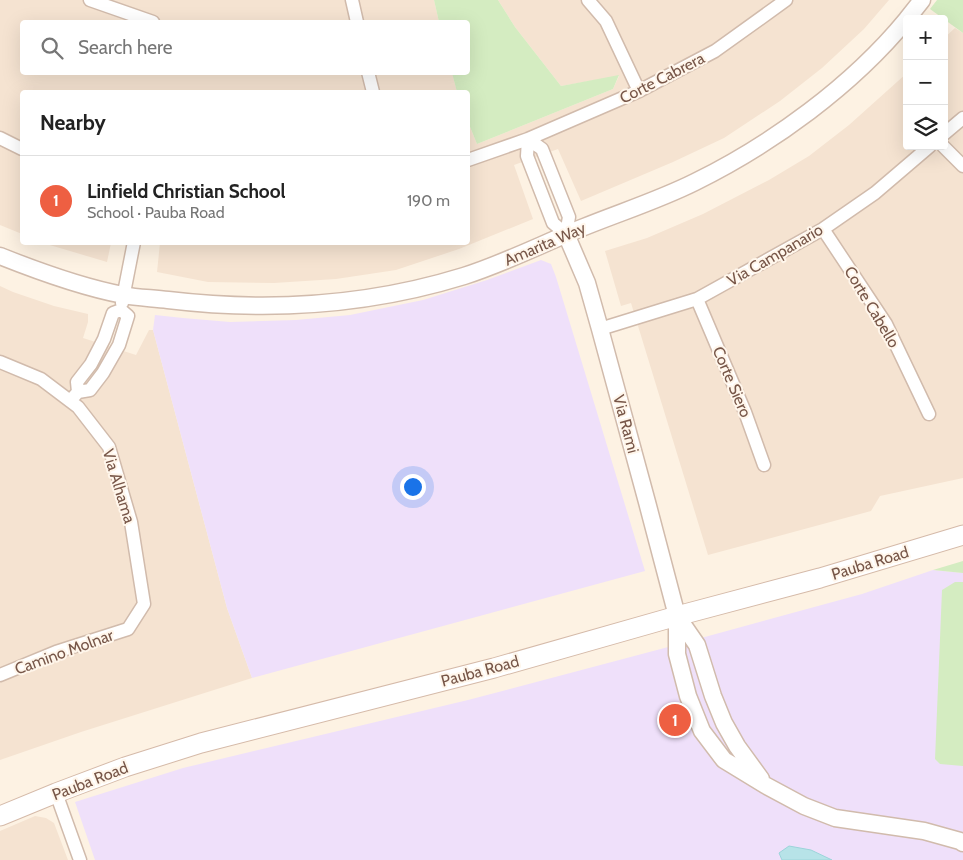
<!DOCTYPE html>
<html lang="en">
<head>
<meta charset="utf-8">
<style>
	:root { --surface:#fff; --page:#f6f6f6; --text:#222; --muted:#767676; --line:#e0e0e0; --accent:#ee5f42 }
	body { margin:0; font-family:Cabin,sans-serif; background:var(--page); color:var(--text) }
	.controls { position:absolute; right:15px; top:15px; display:grid; overflow:hidden; border-radius:5px; box-shadow:0 5px 20px #0002 }
	.controls button { width:45px; height:45px; display:grid; place-items:center; padding:0; border:0; border-bottom:1px solid var(--line); background:var(--surface); color:var(--text); font:25px sans-serif }
	.you { position:absolute; left:412px; top:486px; width:18px; height:18px; margin:-12px; border:4px solid #fff; border-radius:50%; background:#1a73e8; box-shadow:0 0 0 8px #1a73e833 }
	.badge { display:grid; place-items:center; width:32px; height:32px; border-radius:50%; background:var(--accent); color:#fff; font-size:16px; font-weight:700 }
	.pin { position:absolute; translate:-50% -50%; border:2px solid #fff; box-shadow:0 1px 5px #0006 }
	.list { margin:0; padding:0; list-style:none }
	h2 { display:flex; justify-content:space-between; align-items:center; height:65px; margin:0; padding:0 20px; font-size:21px }
	h2 small { font-size:16px; font-weight:400; color:var(--muted) }
	.list li { display:grid; grid-template-columns:32px 1fr auto; gap:15px; align-items:center; box-sizing:border-box; height:90px; padding:0 20px; border-top:1px solid var(--line) }
	.list b { display:block; font-size:19px; white-space:nowrap }
	.list p { margin:0; font-size:16px; white-space:nowrap; color:var(--muted) }
	.list em { font-size:16px; font-style:normal; color:var(--muted) }
	.icon { flex:none; width:28px; height:28px; fill:none; stroke:currentColor; stroke-width:2; stroke-linecap:round; stroke-linejoin:round }
	.map { position:relative; flex:none; width:963px; height:860px; overflow:hidden }
	.search { position:absolute; background:var(--surface); box-shadow:0 5px 20px #0002; left:20px; top:20px; width:450px; height:55px; display:flex; align-items:center; gap:12px; box-sizing:border-box; padding:0 18px; border-radius:5px; color:var(--muted); font-size:19px }
	.panel { position:absolute; background:var(--surface); box-shadow:0 5px 20px #0002; left:20px; top:90px; width:450px; height:155px; border-radius:5px }
	.map>svg:first-child { display:block }
	.residential { fill:#f5e3d1 }
	.education { fill:#efe0fa }
	.green { fill:#d4ecc1 }
	.water { fill:#b7e3e8; stroke:#9cd4da }
	.lines { fill:none; stroke-linecap:round; stroke-linejoin:round }
	.minor-casing { stroke:#d1bbac; stroke-width:15 }
	.tertiary-casing { stroke:#d1bbac; stroke-width:19 }
	.secondary-casing { stroke:#d5baa9; stroke-width:21 }
	.minor { stroke:#fff; stroke-width:12 }
	.tertiary { stroke:#fff; stroke-width:16 }
	.secondary { stroke:#fff; stroke-width:19 }
	.labels { text-anchor:middle; dominant-baseline:central; stroke-width:4; stroke-linejoin:round; paint-order:stroke }
	.street-label { font-size:16px; fill:#775648; stroke:#fff6eb }
</style>
</head>
<body>
<div class="map">
<svg width="963" height="860" viewBox="0 0 963 860">
	<rect width="100%" height="100%" fill="#fdf2e3"/>
	<path class="residential" d="M0 0H434L439 22H22V72H452L457 92H22V234L0 225Z
		M498 0H889L864 29 822 68 780 101 724 138 673 162 581 201 558 149 514 165 533 219 459 249 396 270 336 279 274 283 208 282 157 272 160 243 468 242V122L477 144 613 89 619 76 561 86 515 27Z
		M955 28 963 33V478L880 496 871 511 708 555 631 303 621 306 605 251 647 238 703 214 769 180 809 156 849 125 907 73V146H944V38Z
		M43 243H111L107 262Z
		M0 286 13 292 54 306 88 314V322L83 338 136 355 149 330H153L227 608 252 678 81 732 0 760Z
		M35 816 46 818 54 823 68 860H0V831Z"/>
	<path class="education" d="M541 260 551 264 556 277 645 571 252 678 227 608 153 330 155 315 183 318 230 322 296 320 350 315 423 300 487 280Z
		M933 570 963 573V860H95L75 802 183 768 468 700 672 646 862 594Z"/>
	<path class="green" d="M434 0H498L515 27 561 86 619 75 613 89 477 144 468 122V92H457L452 73 468 72V22H439Z
		M937 0H963V33L930 9Z
		M963 561V573L933 570Z
		M955 582H963V766L940 764 935 759 942 590Z"/>
	<path class="water" d="M789 846 811 850 832 860H782L779 853Z"/>
	<g class="lines">
		<defs>
			<path id="minor" d="M90 0 153 22
				M352 0 357 22
				M588 0 606 21 639 91
				M368 72 373 92
				M944 134 963 118
				M0 138 22 149
				M528 139 542 149 569 217 566 234
				M528 139 527 156 553 223 566 234
				M943 146 963 166
				M468 160 528 139 639 91 715 51 786 0
				M823 229 886 324 929 414
				M697 299 745 412 764 465
				M122 303 134 242
				M600 329 697 299 823 229 875 193 930 146
				M0 362 41 379 78 407 109 447 131 522 144 604 128 629 56 652 0 675
				M78 392 77 382 91 364 104 339 113 313 121 310
				M70 401 78 392 90 390 103 373 119 345 128 316 121 310
				M56 793 80 860"/>
			<path id="tertiary" d="M907 19 922 0
				M566 234 587 283 600 329 647 502 677 616V654L688 696 702 731 724 760 765 785 804 806 835 818 924 831 960 841 963 843
				M0 256C40 272 81 287 123 295 138 298 153 298 168 300 269 312 367 306 464 276 505 263 544 243 584 227 621 212 659 200 695 182 772 144 852 86 907 19
				M677 616 697 645 713 696 724 723 737 746 761 779"/>
			<path id="secondary" d="M0 816 56 793 125 767 201 743 494 668 677 616 820 578 963 535"/>
		</defs>
		<use href="#minor" class="minor-casing"/>
		<use href="#tertiary" class="tertiary-casing"/>
		<use href="#secondary" class="secondary-casing"/>
		<use href="#minor" class="minor"/>
		<use href="#tertiary" class="tertiary"/>
		<use href="#secondary" class="secondary"/>
	</g>
	<g class="labels">
		<g class="street-label">
			<text transform="translate(662 78) rotate(-27)">Corte Cabrera</text>
			<text transform="translate(545 244) rotate(-23)">Amarita Way</text>
			<text transform="translate(775 255) rotate(-30)">Via Campanario</text>
			<text transform="translate(872 307) rotate(59)">Corte Cabello</text>
			<text transform="translate(732 382) rotate(67)">Corte Siero</text>
			<text transform="translate(626 424) rotate(75)">Via Rami</text>
			<text transform="translate(119 486) rotate(73)">Via Alhama</text>
			<text transform="translate(870 563) rotate(-17)">Pauba Road</text>
			<text transform="translate(64 652) rotate(-20)">Camino Molnar</text>
			<text transform="translate(480 671) rotate(-15)">Pauba Road</text>
			<text transform="translate(90 781) rotate(-21)">Pauba Road</text>
		</g>
	</g>
</svg>
<div class="controls">
<button>+</button>
<button>−</button>
<button><svg class="icon" aria-label="layers" viewBox="0 0 24 24"><path d="M12 4l9 5-9 5-9-5zM3 14l9 5 9-5"/></svg></button>
</div>
<div class="you"></div>
<div class="pin badge" style="left:675px;top:720px">1</div>
<div class="search"><svg class="icon" aria-label="search" viewBox="0 0 24 24"><circle cx="10" cy="10" r="6"/><path d="M15 15l6 6"/></svg>Search here</div>
<section class="panel">
<h2>Nearby<small></small></h2>
<ul class="list">
<li><span class="badge">1</span><div><b>Linfield Christian School</b><p>School · Pauba Road</p></div><em>190 m</em></li>
</ul>
</section>
</div>
</body>
</html>
